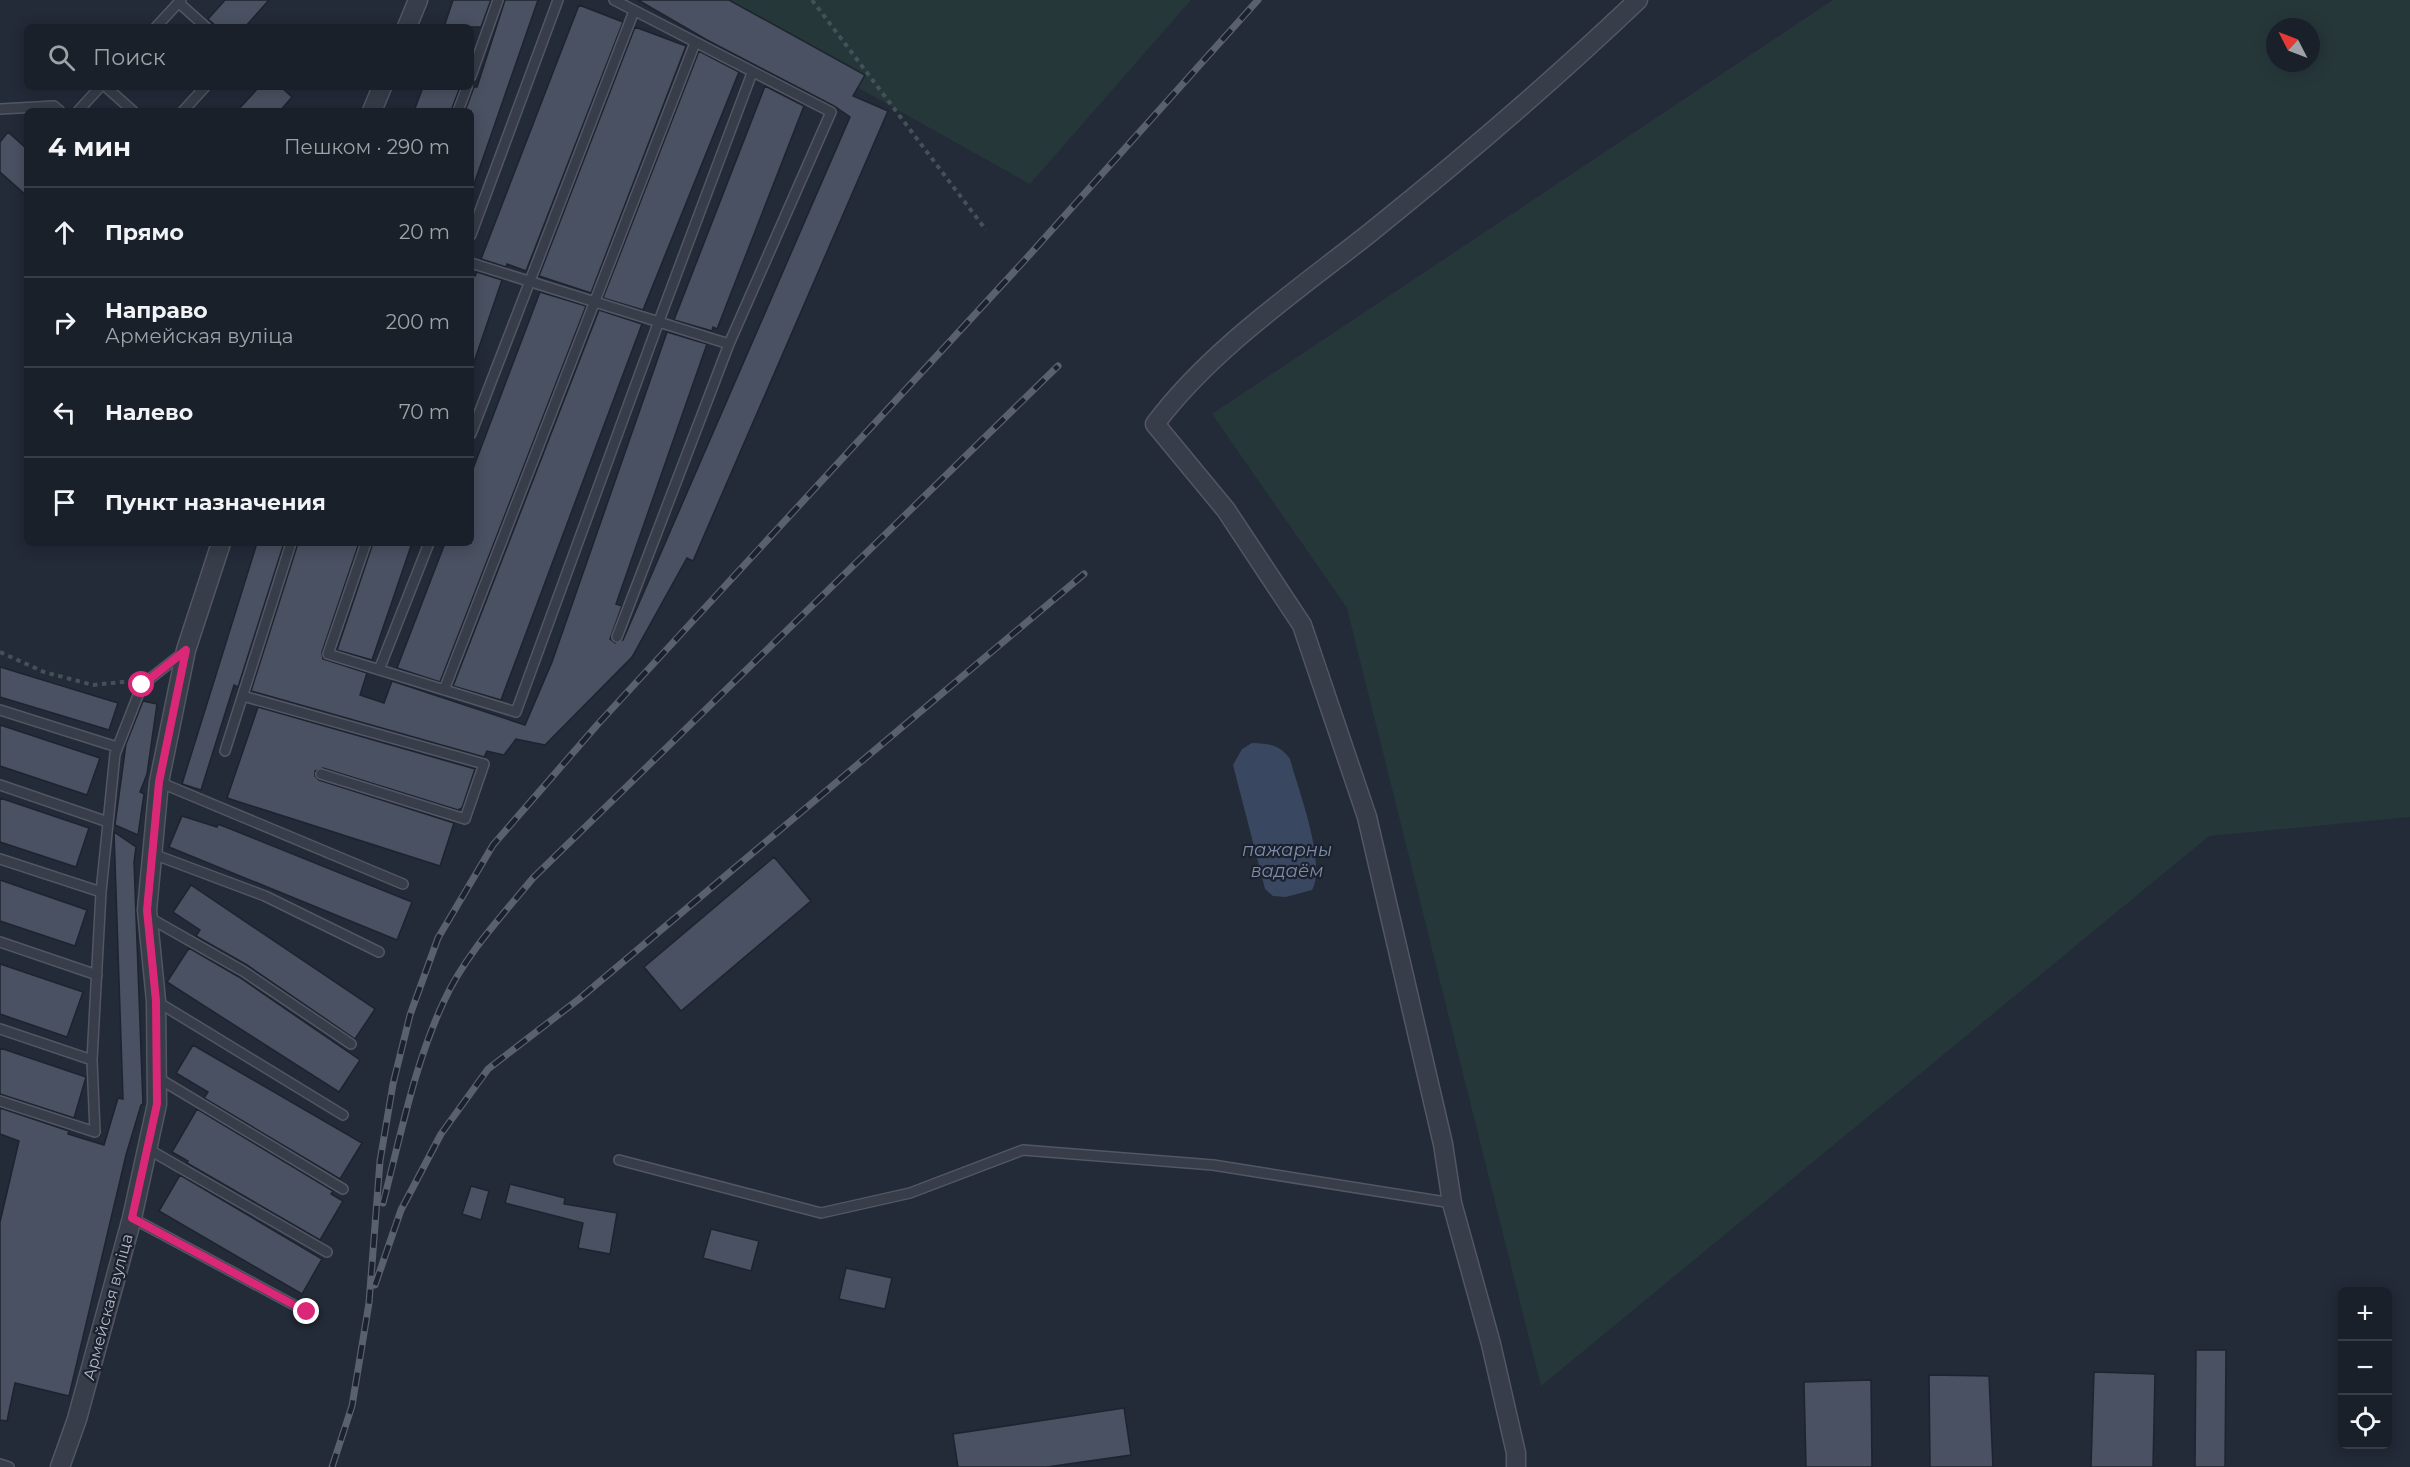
<!DOCTYPE html>
<html lang="ru">
<head>
<meta charset="utf-8">
<style>
	:root { --surface:#1a202a; --page:#272d36; --text:#f1f3f6; --muted:#9fa3a8; --line:#383e47 }
	body { margin:0; font-family:Montserrat,sans-serif; background:var(--page); color:var(--text) }
	.controls { position:absolute; right:18px; bottom:18px; display:grid; overflow:hidden; border-radius:9px; box-shadow:0 3px 15px #0003 }
	.controls button { width:54px; height:54px; display:grid; place-items:center; padding:0; border:0; border-bottom:2px solid var(--line); background:var(--surface); color:var(--text); font:30px sans-serif }
	.compass { position:absolute; left:2266px; top:18px; width:54px; height:54px; border-radius:50%; background:var(--surface); box-shadow:0 3px 15px #0003; rotate:312deg }
	.stop { position:absolute; width:18px; height:18px; margin:-14px; border:4px solid #db2777; border-radius:50%; background:#fff }
	.stop.end { background:#db2777; border-color:#fff; box-shadow:0 2px 6px #0008 }
	.list { margin:0; padding:0; list-style:none }
	h2 { display:flex; justify-content:space-between; align-items:center; height:78px; margin:0; padding:0 24px; font-size:26px }
	h2 small { font-size:20px; font-weight:400; color:var(--muted) }
	.list li { display:grid; grid-template-columns:39px 1fr auto; gap:18px; align-items:center; box-sizing:border-box; height:90px; padding:0 24px; border-top:2px solid var(--line) }
	.list b { display:block; font-size:22px; white-space:nowrap }
	.list p { margin:0; font-size:20px; white-space:nowrap; color:var(--muted) }
	.list em { font-size:20px; font-style:normal; color:var(--muted) }
	.icon { flex:none; width:33px; height:33px; fill:none; stroke:currentColor; stroke-width:2; stroke-linecap:round; stroke-linejoin:round }
	.map { position:relative; flex:none; width:2410px; height:1467px; overflow:hidden }
	.search { position:absolute; background:var(--surface); box-shadow:0 3px 15px #0003; left:24px; top:24px; width:450px; height:66px; display:flex; align-items:center; gap:15px; box-sizing:border-box; padding:0 21px; border-radius:9px; color:var(--muted); font-size:22px }
	.panel { position:absolute; background:var(--surface); box-shadow:0 3px 15px #0003; left:24px; top:108px; width:450px; height:438px; border-radius:9px }
	.map>svg:first-child { display:block }
	.green { fill:#26373a; fill-rule:evenodd }
	.water { fill:#3a4760 }
	.building { fill:#4a5162; stroke:#1e242f; stroke-width:1.5 }
	.lines { fill:none; stroke-linecap:round; stroke-linejoin:round }
	.service-casing { stroke:#525763; stroke-width:12 }
	.minor-casing { stroke:#525763; stroke-width:21 }
	.path { stroke:#435256; stroke-width:4; stroke-dasharray:4.5 4.5; stroke-linecap:butt }
	.service { stroke:#373d49; stroke-width:9 }
	.minor { stroke:#373d49; stroke-width:18 }
	.rail-casing { stroke:#59606f; stroke-width:7 }
	.rail { stroke:#1c222d; stroke-width:4.5; stroke-dasharray:14; stroke-linecap:butt }
	.route { stroke:#db2777; stroke-width:8 }
	.labels { text-anchor:middle; dominant-baseline:central; stroke-width:4.5; stroke-linejoin:round; paint-order:stroke }
	.street-label { font-size:16px; fill:#b2b7c5; stroke:#1c222d }
	.water-label { font-size:18px; font-style:italic; fill:#7c8caa; stroke:#1c222d }
</style>
</head>
<body>
<div class="map">
<svg width="2410" height="1467" viewBox="0 0 2410 1467">
	<rect width="100%" height="100%" fill="#232a38"/>
	<path class="green" d="M701 0H1191L1030 184Z
		M1833 0H2410V817L2209 836 1541 1386 1347 608 1212 414ZM2275 27H2311V63H2275Z"/>
	<path class="water" d="M1252 743C1269 744 1279 744 1290 759 1298 789 1327 864 1312 890L1286 897 1273 896 1265 889 1233 765 1242 749Z"/>
	<path class="building" d="M225 0H269L245 27H217L208 19Z
		M453 0H491L481 27H444Z
		M505 0H538L473 187 471 186V111H465L474 87H477Z
		M638 0H729L865 75 853 96 888 111 693 561 687 558 632 657 545 745 516 739 504 755 487 751 484 757 251 691 298 543H359L322 652 323 659 367 673 360 695 384 703 392 681 525 725 552 662 667 332 707 344 616 604 622 606 610 639 615 643 623 640 850 117 834 106 707 40Z
		M579 5 623 22 526 271 507 264 506 267 481 259Z
		M635 27 686 46 591 293 539 276Z
		M699 51 739 72 643 310 603 298Z
		M765 86 804 106 717 329 713 327 712 331 674 320Z
		M259 87H281L292 97 280 111H237Z
		M423 87H460L451 111H414Z
		M8 132 27 149V196L0 172V142Z
		M477 272 502 280 474 362 471 361V274L475 276Z
		M540 292 586 306 440 682 397 668 445 543H471V474Z
		M599 310 642 324 501 700 453 686Z
		M257 543H284L238 687 234 685 201 790 182 784Z
		M373 543H412L372 660 337 650Z
		M0 667 118 703 109 730 0 697Z
		M143 701 157 704 147 774 140 792 144 794 138 835 115 825 126 744Z
		M258 707 475 769 462 808 458 810 323 768 315 771V776L319 780 454 823 440 866 227 798Z
		M0 725 100 758 87 795 0 766Z
		M0 798 89 828 76 867 0 842Z
		M182 816 217 827 218 824 412 902 397 940 169 847Z
		M114 832 136 847 134 862 143 1104 141 1105 126 1155 69 1396 15 1383 7 1421 0 1420V1222L19 1141 0 1134V1108L69 1131 68 1134 104 1145 118 1098 123 1099Z
		M774 857 811 901 681 1011 644 967Z
		M0 880 87 910 75 946 0 921Z
		M191 885 375 1009 355 1039 247 965 196 936 200 930 173 912Z
		M189 948 239 977 360 1060 339 1092 167 982Z
		M0 964 83 992 67 1037 0 1014Z
		M193 1045 362 1143 340 1179 204 1098 208 1092 176 1073Z
		M0 1048 86 1077 74 1118 0 1094Z
		M197 1109 333 1191 331 1194 343 1201 320 1240 187 1163 188 1161 172 1152Z
		M180 1175 322 1259 302 1294 159 1211Z
		M510 1184 565 1198 564 1204 617 1213 610 1254 578 1248 583 1223 505 1203Z
		M471 1186 489 1191 481 1220 462 1214Z
		M711 1229 759 1241 751 1271 703 1258Z
		M846 1268 892 1278 885 1309 839 1299Z
		M2196 1350H2226L2225 1467H2195Z
		M2094 1372 2155 1374 2153 1467H2091Z
		M1929 1375 1989 1376 1993 1467H1930Z
		M1871 1380 1872 1467H1806L1804 1382Z
		M1124 1408 1131 1455 1047 1467H958L953 1434Z"/>
	<g class="lines">
		<defs>
			<path id="service" d="M614 0 831 112 729 344 617 637
				M179 3 206 27
				M156 27 181 0
				M471 76 498 0
				M106 87 133 111
				M0 109 54 106 60 111
				M78 111 100 87
				M183 111 205 87
				M458 111 467 87
				M471 235 558 0
				M471 263 729 344
				M471 434 634 11
				M366 543 328 654 516 712 659 321 752 73
				M379 670 429 543
				M444 690 695 43
				M243 696 484 764 465 819 321 774
				M0 710 117 747
				M225 751 291 543
				M159 782 403 884
				M0 785 108 822
				M153 854 265 896 379 952
				M0 859 101 892
				M148 917 243 971 351 1044
				M0 942 97 975
				M156 1001 343 1115
				M0 1029 92 1060
				M158 1078 343 1189
				M0 1101 95 1132 92 1060 101 892 115 754 142 685 184 652
				M148 1149 327 1252
				M619 1160 821 1213 910 1193 1023 1150 1213 1165 1452 1203
				M132 1218 307 1312
				M0 1464 9 1467"/>
			<path id="minor" d="M407 27 418 0
				M372 111 382 87
				M60 1467 77 1419 132 1218 157 1104 156 1001 147 910 159 782 186 650 221 543
				M1516 1467V1453L1491 1344 1452 1203 1443 1144 1367 817 1302 625 1226 510 1155 424C1211 349 1298 290 1371 232 1463 158 1553 81 1638 0"/>
		</defs>
		<use href="#service" class="service-casing"/>
		<use href="#minor" class="minor-casing"/>
		<path class="path" d="M812 0 986 230
			M0 652 44 672 93 685 131 681"/>
		<use href="#service" class="service"/>
		<use href="#minor" class="minor"/>
		<defs>
			<path id="rail" d="M383 1203C401 1135 414 1065 444 1001 465 955 501 917 533 878L1058 366
				M375 1285 401 1210 441 1134 488 1069 579 999 1084 574
				M332 1467 352 1406 369 1303 380 1161 393 1084 410 1015 438 938 493 845 598 724 1024 261 1258 0"/>
		</defs>
		<use href="#rail" class="rail-casing"/>
		<use href="#rail" class="rail"/>
	</g>
	<g class="lines">
		<path class="route" d="M142 685 186 650 159 782 147 910 156 1001 157 1104 132 1218 307 1312"/>
	</g>
	<g class="labels">
		<g class="street-label">
			<text transform="translate(108 1307) rotate(-75)">Армейская вуліца</text>
		</g>
		<g class="water-label">
			<text x="1287" y="850">пажарны<tspan x="1287" dy="21">вадаём</tspan></text>
		</g>
	</g>
</svg>
<div class="controls">
<button>+</button>
<button>−</button>
<button><svg class="icon" aria-label="locate" viewBox="0 0 24 24"><circle cx="12" cy="12" r="6"/><path d="M12 2v4M12 18v4M2 12h4M18 12h4"/></svg></button>
</div>
<svg class="compass" viewBox="-18 -18 36 36"><path d="M0-13l5 13h-10z" fill="#e53935"/><path d="M0 13l5-13h-10z" fill="#9fa3a8"/></svg>
<div class="stop" style="left:142px;top:685px"></div>
<div class="stop end" style="left:307px;top:1312px"></div>
<div class="search"><svg class="icon" aria-label="search" viewBox="0 0 24 24"><circle cx="10" cy="10" r="6"/><path d="M15 15l6 6"/></svg>Поиск</div>
<section class="panel">
<h2>4 мин<small>Пешком · 290 m</small></h2>
<ul class="list">
<li><svg class="icon" aria-label="ahead" viewBox="0 0 24 24"><path d="M12 20V5M6 11l6-6 6 6"/></svg><div><b>Прямо</b></div><em>20 m</em></li>
<li><svg class="icon" aria-label="right" viewBox="0 0 24 24"><path d="M7 20v-9h11M14 6l5 5-5 5"/></svg><div><b>Направо</b><p>Армейская вуліца</p></div><em>200 m</em></li>
<li><svg class="icon" aria-label="left" viewBox="0 0 24 24"><path d="M17 20v-9H6M10 6l-5 5 5 5"/></svg><div><b>Налево</b></div><em>70 m</em></li>
<li><svg class="icon" aria-label="arrive" viewBox="0 0 24 24"><path d="M6 21V4h12l-3 4 3 4H6"/></svg><div><b>Пункт назначения</b></div></li>
</ul>
</section>
</div>
</body>
</html>
